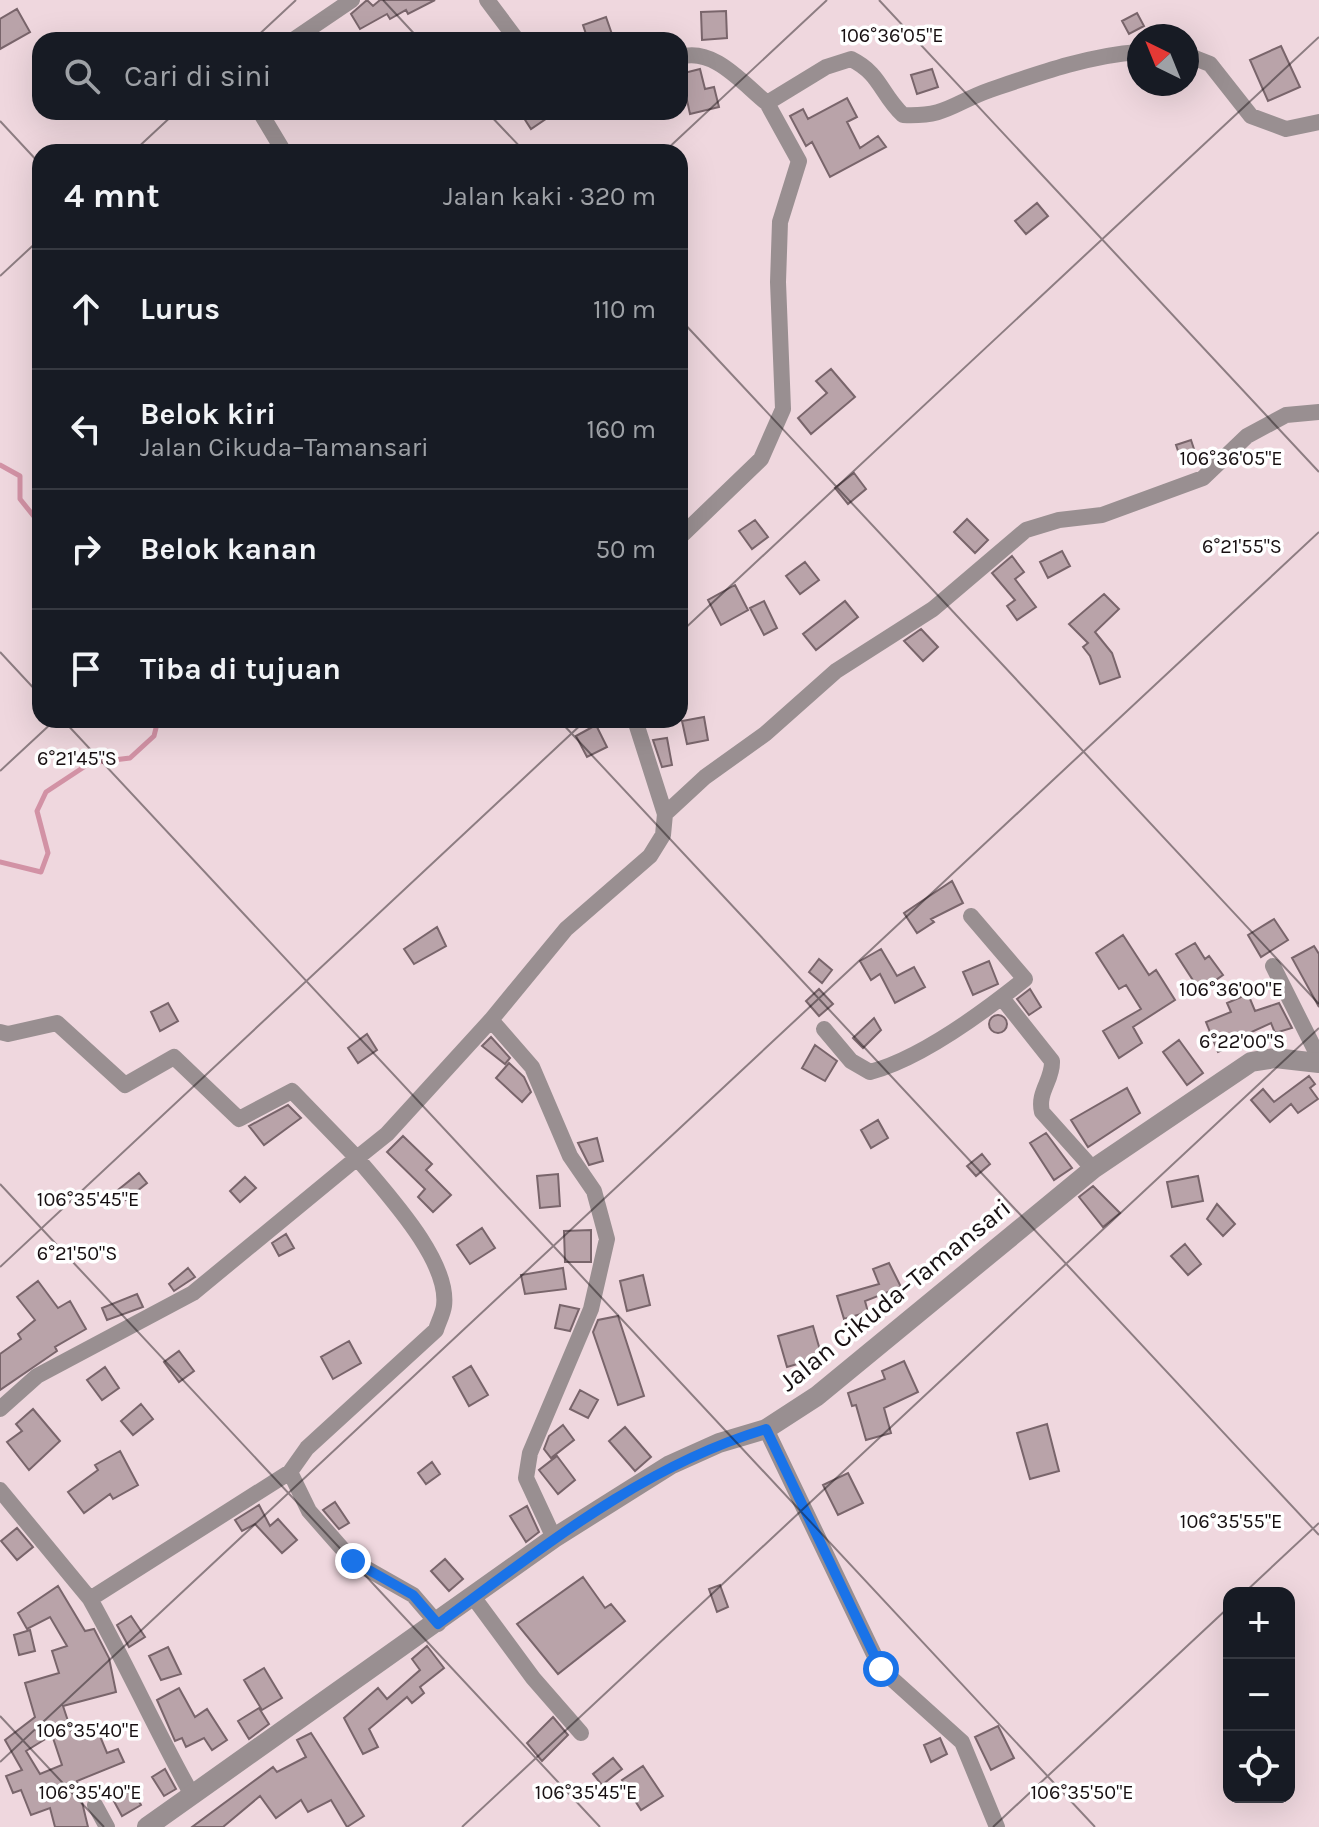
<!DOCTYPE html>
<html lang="id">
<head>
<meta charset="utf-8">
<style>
	:root { --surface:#171b24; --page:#20242c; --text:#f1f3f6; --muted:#9ea1a6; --line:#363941 }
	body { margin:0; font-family:Karla,sans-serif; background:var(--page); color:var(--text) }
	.controls { position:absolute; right:24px; bottom:24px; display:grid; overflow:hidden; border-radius:16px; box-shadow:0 8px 32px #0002 }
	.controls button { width:72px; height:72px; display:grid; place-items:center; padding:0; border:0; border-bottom:2px solid var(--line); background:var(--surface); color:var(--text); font:40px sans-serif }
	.compass { position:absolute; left:1127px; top:24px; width:72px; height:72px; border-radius:50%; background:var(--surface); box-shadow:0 8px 32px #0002; rotate:317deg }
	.stop { position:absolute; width:24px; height:24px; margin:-18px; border:6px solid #1a73e8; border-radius:50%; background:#fff }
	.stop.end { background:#1a73e8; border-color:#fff; box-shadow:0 2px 8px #0008 }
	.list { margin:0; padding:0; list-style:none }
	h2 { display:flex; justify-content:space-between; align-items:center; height:104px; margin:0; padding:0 32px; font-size:34px }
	h2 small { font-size:26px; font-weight:400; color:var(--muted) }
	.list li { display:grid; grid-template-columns:52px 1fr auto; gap:24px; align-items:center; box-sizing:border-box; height:120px; padding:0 32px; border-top:2px solid var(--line) }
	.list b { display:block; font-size:30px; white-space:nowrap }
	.list p { margin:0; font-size:26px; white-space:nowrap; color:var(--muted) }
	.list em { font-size:26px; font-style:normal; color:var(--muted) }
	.icon { flex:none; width:44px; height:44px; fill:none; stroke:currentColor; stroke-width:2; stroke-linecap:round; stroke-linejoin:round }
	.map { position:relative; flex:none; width:1319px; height:1827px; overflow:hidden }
	.search { position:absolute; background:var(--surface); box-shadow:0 8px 32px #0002; left:32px; top:32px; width:656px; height:88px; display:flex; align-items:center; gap:20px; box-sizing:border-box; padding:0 28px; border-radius:24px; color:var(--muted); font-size:30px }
	.panel { position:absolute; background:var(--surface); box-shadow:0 8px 32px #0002; left:32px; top:144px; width:656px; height:584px; border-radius:24px }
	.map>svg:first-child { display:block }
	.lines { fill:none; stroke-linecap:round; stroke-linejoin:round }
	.stream { stroke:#d292a5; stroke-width:5 }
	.building { fill:#b9a3a9; stroke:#79656b; stroke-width:2; fill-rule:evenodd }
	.minor { stroke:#998f91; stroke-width:16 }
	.tertiary { stroke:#998f91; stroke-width:20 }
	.route { stroke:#1a73e8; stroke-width:10 }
	.ticks { fill:none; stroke:#170f11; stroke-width:2; stroke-opacity:0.45 }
	.labels { text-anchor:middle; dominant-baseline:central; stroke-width:7; stroke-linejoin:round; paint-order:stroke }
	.street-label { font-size:26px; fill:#170f11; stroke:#fff }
	.ticks-label { font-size:20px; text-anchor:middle; fill:#170f11; stroke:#fff; stroke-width:7; stroke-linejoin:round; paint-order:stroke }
</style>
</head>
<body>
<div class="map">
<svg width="1319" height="1827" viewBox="0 0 1319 1827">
	<rect width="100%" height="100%" fill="#efd7de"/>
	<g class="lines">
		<path class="stream" d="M0 465 20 476V499L40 524
			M0 862 41 872 48 853 37 811 46 792 90 763 130 758 154 736 158 720"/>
	</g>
	<path class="building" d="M367 0 373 6 380 0H435L408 14 406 10 390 19 387 14 360 29 351 14Z
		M17 9 30 32 0 49V19Z
		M726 11 727 38 702 40 701 12Z
		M1137 13 1144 26 1129 34 1122 21Z
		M606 17 614 40H588L583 25Z
		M1281 46 1300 87 1268 101 1250 60Z
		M700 69 705 89 714 87 719 107 690 114 685 91 680 92V74Z
		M932 69 938 87 917 94 911 75Z
		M847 98 857 117 847 122 860 148 878 136 886 147 830 177 812 142 806 146 790 116 803 109 808 119Z
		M520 112H556L531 129Z
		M1037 203 1048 216 1026 234 1015 221Z
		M831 369 855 397 811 434 798 418 827 393 816 381Z
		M1191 440 1196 455 1181 460 1176 445Z
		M854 473 866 489 848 504 835 488Z
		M967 519 988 540 975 553 954 532Z
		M755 520 768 537 752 549 739 531Z
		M1062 551 1070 566 1048 578 1040 562Z
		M1012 556 1024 572 1015 579 1036 607 1017 620 1007 606 1015 600 992 573Z
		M805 562 819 580 800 594 786 576Z
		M735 585 748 610 721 625 708 600Z
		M1104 594 1119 609 1095 632 1112 653 1120 677 1100 684 1090 656 1083 647 1088 643 1069 624Z
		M764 601 777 628 764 635 750 608Z
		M845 601 858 617 816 650 803 634Z
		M921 629 938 647 923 661 904 641Z
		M704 717 708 740 687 744 682 721Z
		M596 725 607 747 587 757 576 736Z
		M667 738 672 765 662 767 653 740Z
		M952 881 963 903 931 919 934 922 917 933 904 913Z
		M1274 919 1288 940 1261 957 1248 935Z
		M437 927 446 946 414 964 404 949Z
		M1123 935 1149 975 1156 970 1175 1000 1133 1027 1142 1043 1119 1058 1103 1031 1141 1009 1126 985 1119 989 1096 953Z
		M1195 943 1205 959 1209 956 1223 975 1200 991 1176 954Z
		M1314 946 1319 954V1007L1292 958Z
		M881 949 897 976 914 967 925 987 895 1003 880 974 871 980 860 961Z
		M819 959 832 970 822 983 809 972Z
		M989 961 998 984 973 995 963 972Z
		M819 989 833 1004 819 1016 806 1001Z
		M1030 989 1041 1007 1029 1015 1017 999Z
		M1248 994 1255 1011 1279 1003 1292 1028 1275 1033 1271 1023 1234 1040 1236 1044 1218 1052 1206 1022 1231 1012 1227 1003Z
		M168 1003 178 1021 160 1031 151 1012Z
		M989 1024a9 9 0 1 1 18 0a9 9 0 1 1-18 0Z
		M874 1018 881 1030 863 1048 853 1038Z
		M367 1034 377 1050 358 1063 348 1048Z
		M491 1037 510 1058 505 1064 482 1046Z
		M1179 1040 1203 1073 1187 1085 1163 1052Z
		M815 1045 837 1061 825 1081 802 1068Z
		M509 1063 524 1077 531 1092 522 1102 496 1078Z
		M1309 1076 1315 1084 1310 1088 1318 1099 1298 1113 1291 1104 1270 1122 1251 1100 1263 1089 1274 1102Z
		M1127 1088 1140 1113 1088 1147 1071 1120Z
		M288 1105 301 1118 264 1145 249 1126Z
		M878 1120 888 1138 871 1148 861 1130Z
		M1046 1133 1072 1168 1054 1180 1030 1143Z
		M403 1136 432 1164 426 1170 451 1195 433 1212 418 1197 425 1189 387 1152Z
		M597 1138 603 1161 589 1165 578 1143Z
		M982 1154 990 1164 976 1176 967 1166Z
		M139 1173 147 1183 126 1200 118 1190Z
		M558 1174 560 1206 540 1208 537 1176Z
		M1198 1176 1203 1201 1172 1207 1167 1182Z
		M245 1177 256 1188 240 1202 230 1191Z
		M1093 1186 1120 1213 1103 1227 1079 1197Z
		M1217 1204 1235 1224 1223 1236 1207 1219Z
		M482 1228 495 1248 470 1264 457 1245Z
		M591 1230V1262H565L564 1231Z
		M286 1234 294 1248 279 1256 272 1243Z
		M1185 1244 1201 1264 1188 1275 1171 1256Z
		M889 1263 901 1287 865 1301 868 1312 844 1319 837 1296 879 1284 873 1269Z
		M188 1268 195 1277 174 1291 169 1284Z
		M563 1268 566 1289 525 1294 521 1275Z
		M643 1275 650 1305 627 1311 620 1281Z
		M38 1281 58 1308 70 1301 86 1329 55 1347 57 1351 0 1390V1354L21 1339 18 1334 35 1320 17 1297Z
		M137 1294 143 1307 107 1320 102 1308Z
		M560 1305 579 1309 570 1331 555 1328Z
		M618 1316 644 1396 618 1405 593 1332 598 1320Z
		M813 1326 822 1357 787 1367 778 1336Z
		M349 1341 361 1363 333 1379 321 1357Z
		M179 1351 194 1371 179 1382 164 1362Z
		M904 1361 918 1392 884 1408 891 1433 866 1440 856 1405 852 1406 848 1393 885 1379 882 1371Z
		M471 1366 488 1395 469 1406 453 1377Z
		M105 1367 119 1388 102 1400 87 1380Z
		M580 1390 598 1400 588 1418 570 1409Z
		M141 1404 153 1419 133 1435 121 1421Z
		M33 1409 60 1441 29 1470 7 1442 22 1431 16 1424Z
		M1047 1424 1059 1471 1030 1479 1017 1433Z
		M563 1425 574 1440 551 1458 544 1449 549 1436Z
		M625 1427 651 1457 635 1471 609 1441Z
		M120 1451 138 1485 113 1499 110 1494 84 1513 68 1492 98 1470 95 1465Z
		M557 1456 575 1480 558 1494 539 1470Z
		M432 1462 440 1474 426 1484 418 1473Z
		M848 1473 863 1503 838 1515 823 1485Z
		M335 1502 349 1523 339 1529 323 1510Z
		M259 1505 270 1526 278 1519 297 1540 282 1553 255 1524 242 1531 235 1520Z
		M527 1506 539 1532 526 1542 510 1516Z
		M17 1528 33 1547 17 1560 1 1541Z
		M445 1559 463 1579 449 1591 431 1571Z
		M583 1577 605 1608 611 1604 625 1621 558 1674 517 1624Z
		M720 1585 728 1607 717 1612 709 1589Z
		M58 1586 85 1631 94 1629 109 1658 116 1692 63 1706 72 1733 95 1724 107 1753 118 1749 124 1762 77 1781 88 1827H55L50 1808 31 1815 21 1790 13 1793 6 1776 22 1770 5 1740 35 1717 25 1683 59 1673 52 1651 67 1646 50 1617 27 1629 18 1613ZM52 1735 62 1765 40 1774 26 1751Z
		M131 1616 145 1637 129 1647 117 1625Z
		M30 1630 35 1651 19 1655 14 1635Z
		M427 1646 444 1668 420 1687 424 1693 412 1703 407 1697 369 1729 378 1747 363 1754 344 1718 378 1688 387 1699 420 1670 412 1659Z
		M168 1647 181 1674 161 1680 149 1656Z
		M264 1668 282 1698 262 1710 244 1680Z
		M179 1688 195 1717 207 1709 227 1740 212 1750 204 1738 186 1747 182 1738 175 1741 157 1700Z
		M259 1708 269 1724 249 1739 238 1721Z
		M553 1717 568 1735 542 1761 527 1743Z
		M998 1726 1014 1758 991 1770 975 1737Z
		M311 1733 364 1816 347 1827 331 1800 308 1812 301 1800 276 1818 260 1796 223 1827H192L273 1767 277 1772 306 1757 297 1740Z
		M940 1738 947 1754 931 1762 924 1745Z
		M613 1758 622 1769 602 1785 593 1774Z
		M643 1766 663 1796 641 1810 622 1780Z
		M165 1769 176 1789 164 1796 152 1777Z
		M129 1784 141 1805 122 1816 110 1794Z"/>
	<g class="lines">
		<path class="minor" d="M487 0 517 40
			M293 40 352 0
			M1187 55 1210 64 1251 116 1286 129 1319 122
			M680 57C714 47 742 83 767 103L826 67 851 59C881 74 880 93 903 115 947 117 953 103 990 90 1037 74 1090 55 1139 52
			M260 112 284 152
			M680 537 761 459 783 409 778 282 780 222 799 161 767 103
			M665 814 705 777 765 734 836 671 933 609 1026 530 1059 520 1102 515 1203 478 1247 436 1286 415 1319 412
			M1273 966 1319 1058
			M1002 998 1052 1061C1053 1080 1037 1092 1042 1112L1093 1169
			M491 1020 532 1067 570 1156 594 1191 607 1239 591 1309 530 1453 526 1478 554 1538
			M824 1029 851 1061 870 1072C920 1059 985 1011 1025 979L971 916
			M0 1032 8 1034 57 1023 125 1085 174 1057 239 1119 292 1091 357 1158 193 1293 37 1376 0 1409
			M766 1429 881 1669 962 1742 997 1827
			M0 1490 90 1599 290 1472
			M474 1598 533 1678 581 1733
			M90 1599C126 1663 155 1729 191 1793
			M438 1624 413 1595 353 1561 309 1511 290 1472 307 1448 436 1330C438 1323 443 1314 444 1306 450 1260 385 1192 357 1158L387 1134 491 1020 566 929 650 856 663 835 665 814 635 720
			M95 1805 107 1827"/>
		<path class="tertiary" d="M147 1827 554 1538 670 1465 719 1443 766 1429 817 1396 1093 1169 1251 1062 1275 1058 1319 1063"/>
	</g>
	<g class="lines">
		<path class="route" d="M353 1561 413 1595 438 1624C541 1549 642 1466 766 1429L881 1669"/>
	</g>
	<path class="ticks" d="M383 0 420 40M879 0 1319 472M253 40 296 0M487 112 525 152M0 121 40 164M133 152 176 112M664 152 827 0M0 276 40 239M680 319 1319 1004M680 633 1319 37M0 652 40 695M63 720 1095 1827M559 720 1319 1535M0 771 55 720M0 1184 600 1827M0 1267 586 720M1244 1593 1319 1523M0 1716 104 1827M0 1762 1319 532M462 1827 1319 1028M993 1827 1229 1607"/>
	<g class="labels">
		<g class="street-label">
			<text transform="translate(895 1295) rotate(-39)">Jalan Cikuda–Tamansari</text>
		</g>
	</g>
	<g class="ticks-label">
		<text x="892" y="42">106°36'05"E</text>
		<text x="1231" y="465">106°36'05"E</text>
		<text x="1242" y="553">6°21'55"S</text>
		<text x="77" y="765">6°21'45"S</text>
		<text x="1231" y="996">106°36'00"E</text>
		<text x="1242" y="1048">6°22'00"S</text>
		<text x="88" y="1206">106°35'45"E</text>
		<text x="77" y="1260">6°21'50"S</text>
		<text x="1231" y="1528">106°35'55"E</text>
		<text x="88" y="1737">106°35'40"E</text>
		<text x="90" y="1799">106°35'40"E</text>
		<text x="586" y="1799">106°35'45"E</text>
		<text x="1082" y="1799">106°35'50"E</text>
	</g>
</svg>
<div class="controls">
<button>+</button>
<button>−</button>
<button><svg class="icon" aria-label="locate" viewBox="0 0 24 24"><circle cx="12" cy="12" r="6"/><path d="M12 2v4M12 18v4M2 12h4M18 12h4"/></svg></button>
</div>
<svg class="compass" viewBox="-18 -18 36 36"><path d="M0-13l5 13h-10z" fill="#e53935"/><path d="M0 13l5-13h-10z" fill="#9ea1a6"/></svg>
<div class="stop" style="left:881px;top:1669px"></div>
<div class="stop end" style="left:353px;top:1561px"></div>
<div class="search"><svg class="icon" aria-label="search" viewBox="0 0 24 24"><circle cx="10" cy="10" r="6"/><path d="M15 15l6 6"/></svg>Cari di sini</div>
<section class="panel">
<h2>4 mnt<small>Jalan kaki · 320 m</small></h2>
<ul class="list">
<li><svg class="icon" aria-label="ahead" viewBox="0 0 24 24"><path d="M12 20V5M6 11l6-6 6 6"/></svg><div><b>Lurus</b></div><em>110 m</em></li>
<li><svg class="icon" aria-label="left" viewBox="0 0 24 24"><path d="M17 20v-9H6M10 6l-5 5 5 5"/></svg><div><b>Belok kiri</b><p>Jalan Cikuda–Tamansari</p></div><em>160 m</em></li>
<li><svg class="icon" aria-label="right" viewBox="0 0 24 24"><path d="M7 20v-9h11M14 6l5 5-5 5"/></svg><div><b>Belok kanan</b></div><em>50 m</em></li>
<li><svg class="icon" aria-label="arrive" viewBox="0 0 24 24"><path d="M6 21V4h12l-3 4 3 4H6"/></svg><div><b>Tiba di tujuan</b></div></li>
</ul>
</section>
</div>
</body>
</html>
